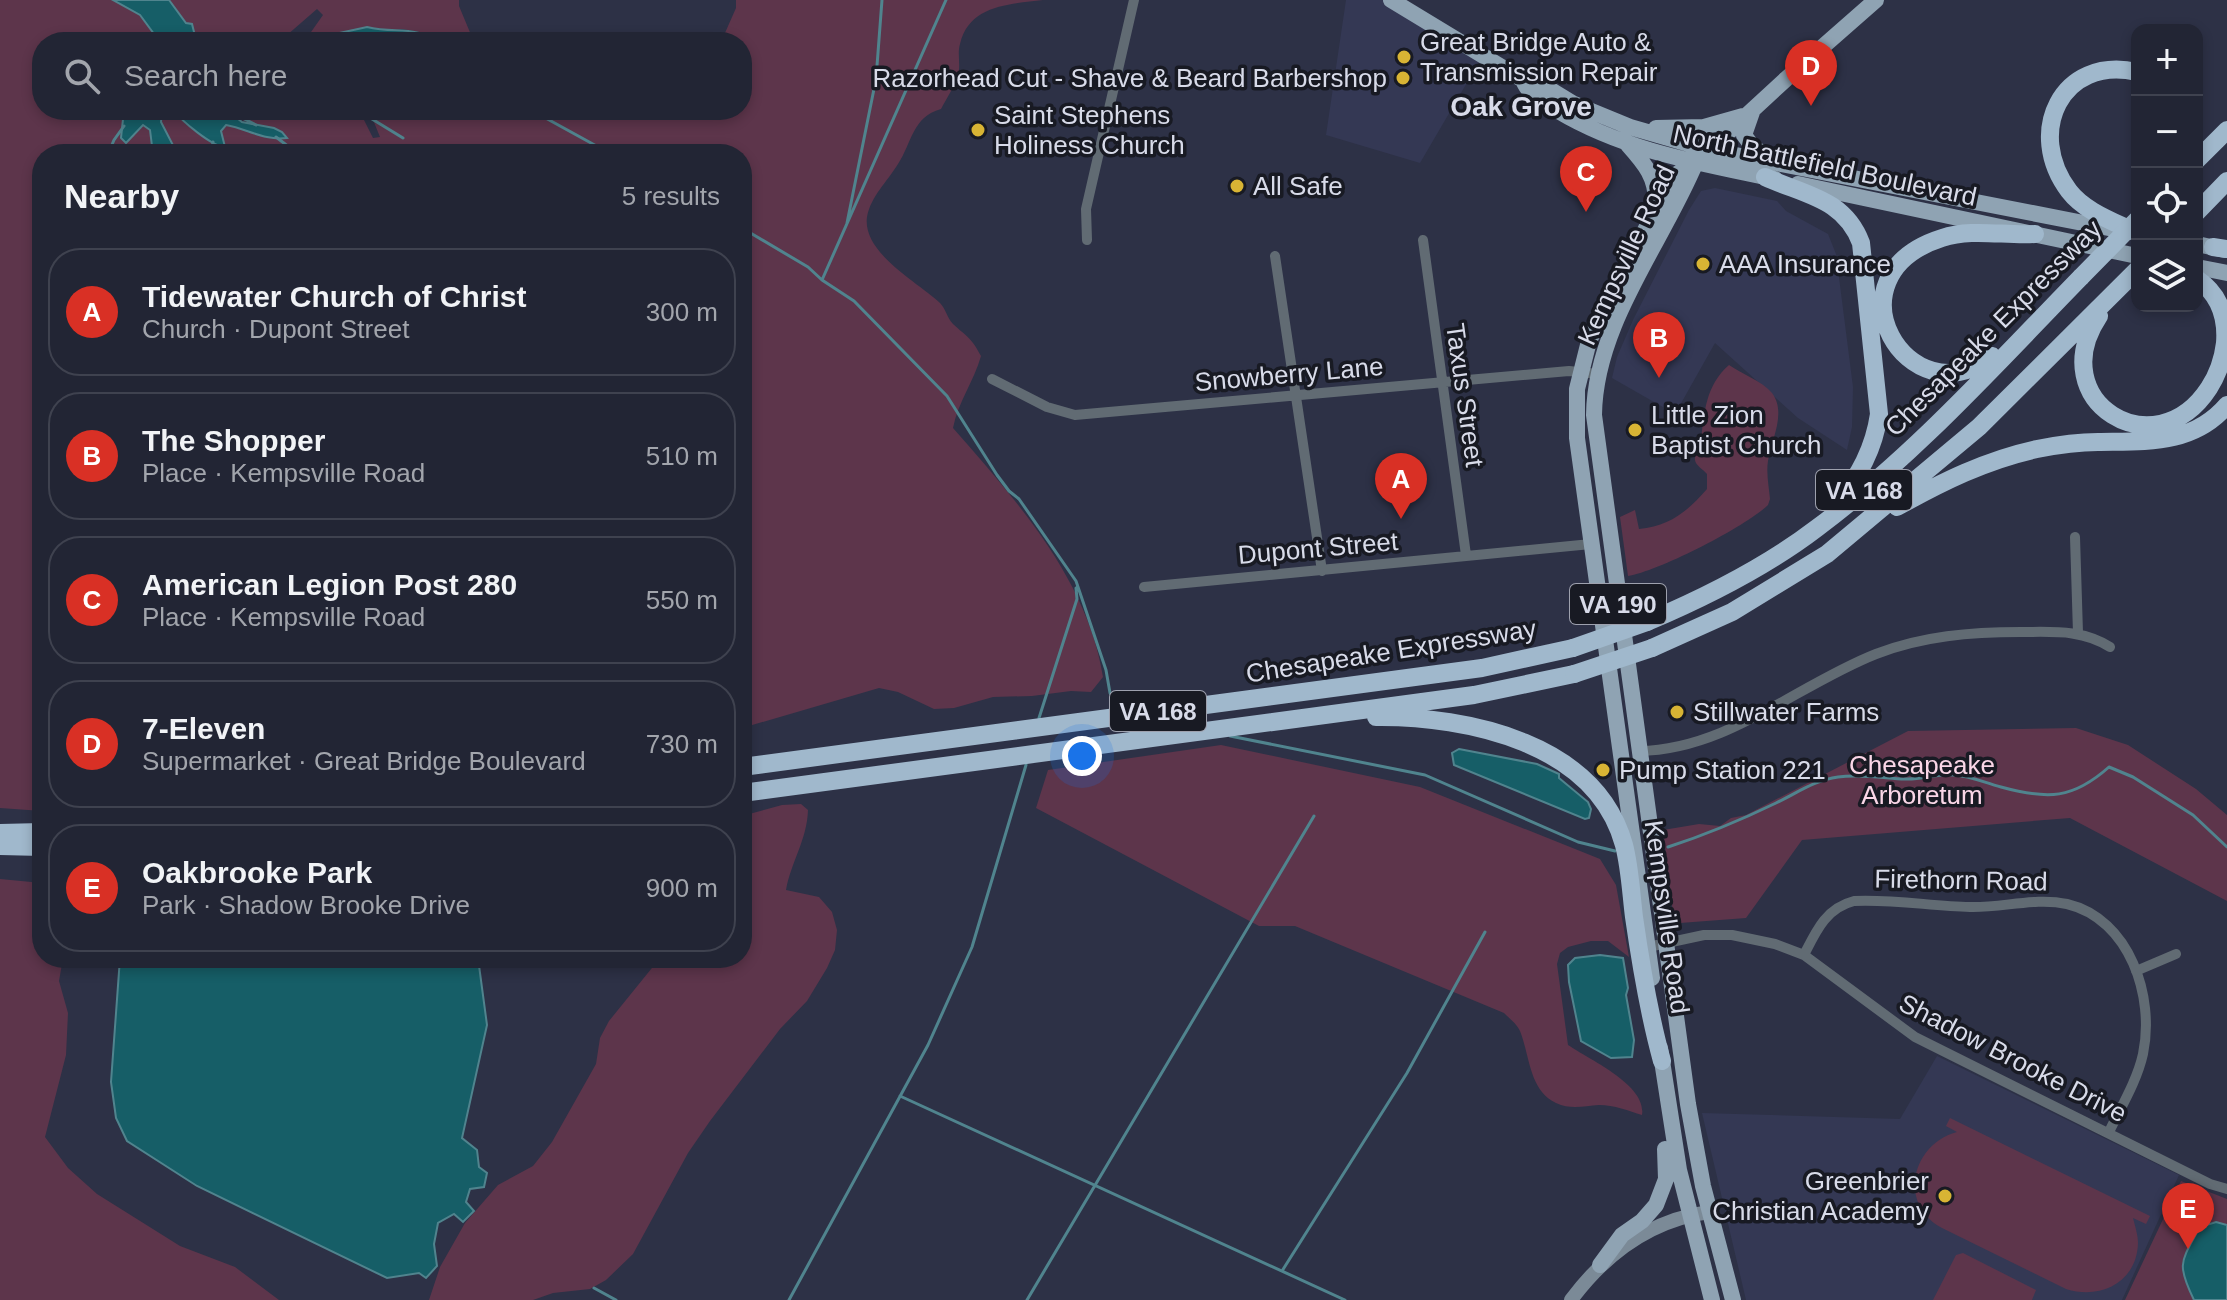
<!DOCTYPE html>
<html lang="en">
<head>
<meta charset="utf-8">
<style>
	:root { --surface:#222534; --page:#2e3140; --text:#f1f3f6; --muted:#a2a5ac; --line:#3f424f; --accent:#d93025 }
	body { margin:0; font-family:Helvetica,sans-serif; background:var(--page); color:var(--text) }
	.controls { position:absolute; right:24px; top:24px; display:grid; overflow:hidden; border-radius:16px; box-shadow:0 4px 12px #0003 }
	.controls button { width:72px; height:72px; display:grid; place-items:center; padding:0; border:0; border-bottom:2px solid var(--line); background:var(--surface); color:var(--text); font:40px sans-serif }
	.you { position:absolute; left:1082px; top:756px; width:28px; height:28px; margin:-20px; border:6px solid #fff; border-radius:50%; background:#1a73e8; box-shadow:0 0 0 12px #1a73e833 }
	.badge { display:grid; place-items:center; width:52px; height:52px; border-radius:50%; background:var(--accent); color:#fff; font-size:26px; font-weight:700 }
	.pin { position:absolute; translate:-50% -66px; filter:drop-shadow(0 2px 4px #0008) }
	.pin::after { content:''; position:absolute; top:42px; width:28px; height:24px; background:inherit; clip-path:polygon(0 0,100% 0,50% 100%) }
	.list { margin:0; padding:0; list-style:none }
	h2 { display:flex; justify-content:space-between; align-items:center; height:104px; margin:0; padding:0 32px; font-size:34px }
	h2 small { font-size:26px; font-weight:400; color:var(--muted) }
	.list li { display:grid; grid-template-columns:52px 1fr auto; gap:24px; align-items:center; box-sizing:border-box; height:128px; margin:0 16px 16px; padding:0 16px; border:2px solid var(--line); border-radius:32px }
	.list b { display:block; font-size:30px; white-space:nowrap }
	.list p { margin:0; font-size:26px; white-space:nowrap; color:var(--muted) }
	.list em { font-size:26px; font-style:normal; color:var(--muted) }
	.icon { flex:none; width:44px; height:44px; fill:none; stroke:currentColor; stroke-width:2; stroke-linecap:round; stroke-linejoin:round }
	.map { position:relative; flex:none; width:2227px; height:1300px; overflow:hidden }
	.search { position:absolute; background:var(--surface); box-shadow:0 4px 12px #0003; left:32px; top:32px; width:720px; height:88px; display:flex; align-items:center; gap:20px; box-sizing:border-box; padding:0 28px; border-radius:32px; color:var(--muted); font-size:30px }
	.panel { position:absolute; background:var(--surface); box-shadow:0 4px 12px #0003; left:32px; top:144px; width:720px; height:824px; border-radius:32px }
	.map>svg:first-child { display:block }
	.built { fill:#343854 }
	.green { fill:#5d354b }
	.water { fill:#165e67; stroke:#50848e; stroke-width:2 }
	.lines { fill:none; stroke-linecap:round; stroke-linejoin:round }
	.stream { stroke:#50848e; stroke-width:3 }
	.street { stroke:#616b73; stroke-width:10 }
	.secondary { stroke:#7b8a97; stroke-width:14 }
	.primary { stroke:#8fa3b3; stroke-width:16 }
	.highway { stroke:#a0b8cc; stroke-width:18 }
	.highway-bridge { stroke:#a0b8cc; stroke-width:18 }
	.poi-dot { fill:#d8b434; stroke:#181a23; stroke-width:3 }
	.labels { text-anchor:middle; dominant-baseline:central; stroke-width:7; stroke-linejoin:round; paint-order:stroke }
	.shield { fill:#181a23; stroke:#9ea1ae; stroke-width:2 }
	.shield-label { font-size:24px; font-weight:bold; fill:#d8dbe9 }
	.poi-label { font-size:26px; fill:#d8dbe9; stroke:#181a23; text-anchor:start }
	.street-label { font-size:26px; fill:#d8dbe9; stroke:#181a23 }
	.park-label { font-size:26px; fill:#fad6e7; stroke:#181a23 }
	.neighbourhood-label { font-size:28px; font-weight:bold; fill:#d8dbe9; stroke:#181a23 }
</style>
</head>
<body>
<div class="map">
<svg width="2227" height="1300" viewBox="0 0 2227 1300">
	<rect width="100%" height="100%" fill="#2d3146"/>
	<path class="built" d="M1346 0H1391L1482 57 1420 163 1326 135Z
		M1715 188 1777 201 1786 211 1828 234 1836 254 1853 387 1852 427 1847 450 1798 418 1715 343 1675 414 1612 378 1617 357 1633 320 1689 210 1701 191Z
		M1937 1056 2179 1175 2122 1300H1746L1702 1113 1900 1119Z"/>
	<path class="green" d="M0 0H113L140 14 160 42H42V110H124L121 138 127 142 143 125 150 129 153 154H42V811L0 808Z
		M169 0H459V6L474 42H441L426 33 402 29 383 31 367 27 335 34 324 42H304L323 15 317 9 279 42H203L196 40Z
		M736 0H1043C1010 4 969 5 960 44 957 54 961 65 958 75 954 87 947 98 941 109 912 117 912 143 898 164 887 182 871 196 867 217 862 253 919 283 940 303 946 309 947 318 953 324 967 337 971 337 981 356 974 381 958 402 953 428 1016 500 1088 580 1103 677L1091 692 1071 691 1032 696 993 697 954 708 934 709 898 692 879 688 742 728V154H173L176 150 161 122 162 110H174L186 124 217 147 225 146 221 131 226 125C248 129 264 142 286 138 268 123 244 127 227 110H359L373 138 380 137 369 110H742V42H721L736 8Z
		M1729 365C1742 374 1762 381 1772 393 1787 413 1771 440 1768 461 1766 473 1769 487 1770 499L1768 505C1745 527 1659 571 1628 576L1620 517 1635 510 1639 529C1670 526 1688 511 1707 489V474C1704 470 1695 465 1695 460 1694 454 1700 447 1701 441 1704 412 1706 385 1729 365Z
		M2076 728 2128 745 2196 789 2227 815V901L2070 818 1802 840 1746 918 1680 923 1673 913 1663 830 1699 824 1720 826 1731 818 1746 815 1908 731Z
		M1221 745 1420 787 1600 859 1616 885 1629 957 1608 941H1591L1568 947 1560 953 1557 964 1568 1045C1590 1060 1647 1085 1642 1115 1629 1111 1614 1105 1599 1105 1584 1106 1571 1110 1556 1103 1529 1090 1530 1056 1520 1031 1517 1024 1509 1018 1504 1013L1295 926H1259L1036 808 1048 770Z
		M801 804 808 810C807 840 791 862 786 890L819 897 832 912 837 930 835 950 827 968 807 1001 780 1029 710 1121 688 1153 633 1254 606 1280 590 1289 553 1293 533 1300H429L440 1267 465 1223 498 1185 533 1166 552 1142 596 1064 600 1038 609 1021 660 958H742V816L782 805Z
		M0 879 42 883V958H63L59 981 68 1013 66 1055 45 1137 68 1168 97 1194 180 1246 235 1267 279 1300H0Z
		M1950 1118 2150 1216 2146 1224 2133 1218C2135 1226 2138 1235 2138 1243 2137 1282 2101 1300 2066 1289L1942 1228C1897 1204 1912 1144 1957 1132L1946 1126Z
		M2181 1181 2227 1199V1300H2125Z
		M1963 1253 2036 1290 2032 1300H1933L1956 1255Z"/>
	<path class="water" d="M113 0H169L186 23 192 24 196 40 203 42H160L140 15Z
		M367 27C397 34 412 25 441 42H324L335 34Z
		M124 110H162L161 122 176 151 173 154H153L150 130 143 125 126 143 121 138Z
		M174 110H227L242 122 274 128 282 132 287 138C264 141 248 129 226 125L221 131 225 147C213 147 181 121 174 110Z
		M1459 749 1537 764 1559 774V778L1588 802 1591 809 1589 818 1585 819 1454 765 1452 753Z
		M1600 955 1623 958 1628 988 1626 995 1634 1040 1632 1057 1611 1058 1581 1041 1569 982 1568 965 1575 958Z
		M120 958H478L487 1025 462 1138 477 1150 479 1167 487 1173 484 1187 470 1189 466 1202 474 1211 463 1222 454 1214 438 1223 434 1244 437 1266 426 1278 419 1273 387 1278 197 1186 127 1141 116 1118 111 1082Z
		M2216 1222 2227 1225V1300H2194C2176 1263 2181 1262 2200 1227Z"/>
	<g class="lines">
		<path class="stream" d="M227 110 256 125
			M531 110 611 154
			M372 119 403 138
			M276 137 298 154
			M108 154 114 140 124 126
			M211 154 213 142
			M847 223 876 79 882 0
			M742 228 808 267 822 280 854 301 947 396 997 475 1009 491 1019 499 1076 581 1106 670 1110 693 1118 703 1126 707
			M822 280 946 0
			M1039 718 1077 599 1076 588
			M1164 719 1187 726
			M1230 736 1425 775 1578 842 1615 851
			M1668 847C1705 835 1741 820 1776 803 1797 793 1815 780 1838 777 1860 774 1884 778 1905 779 1922 780 1938 773 1954 775 1971 776 1985 783 2001 787 2048 800 2073 799 2109 767L2133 777 2193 815 2227 847
			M900 1096 1345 1300
			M1282 1271 1407 1073 1485 932
			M594 1288 616 1300
			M789 1300 928 1045 972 947 1026 765
			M1027 1300 1314 816"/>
		<path class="street" d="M1087 240 1086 209 1134 0
			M1423 240 1466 555
			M1275 256 1322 571
			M992 379 1047 407 1075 415 1569 371 1598 374
			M2075 537 2078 633
			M1144 587 1591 544
			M1639 751C1727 750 1797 685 1876 654 1922 636 1971 632 2021 632 2052 632 2082 629 2110 647
			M1648 947 1704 935H1732L1775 944 1804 955 1915 1037 2210 1184 2227 1189
			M1804 955C1816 931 1826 908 1854 901 1892 899 1931 906 1970 907 2002 908 2036 897 2067 904 2130 919 2155 997 2143 1054 2137 1081 2121 1107 2109 1132
			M2136 971 2176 954"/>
		<path class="secondary" d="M1571 1300C1606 1253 1650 1220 1709 1212"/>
		<path class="primary" d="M1391 0 1523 80 1533 79 1574 104 1630 127 1710 150 2124 231
			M1523 80C1529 96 1543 102 1558 111 1625 151 1700 163 1775 179
			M1752 112 1744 135 1752 146 1770 159
			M1656 128 1704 127 1743 116
			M1628 145C1645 164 1657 178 1656 205
			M1696 162C1662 244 1595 324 1594 415L1688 1104 1703 1186 1733 1300
			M1798 184 2137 256
			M2197 244 2225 250
			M2197 267 2227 273
			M1652 978 1577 438V389L1589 341 1672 177 1696 162 1786 79 1876 0
			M1660 1048 1679 1170 1712 1300
			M1600 1265 1622 1235 1642 1221 1656 1205 1666 1179 1665 1149"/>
		<path class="highway" d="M2137 72C2061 55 2025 133 2069 191 2085 212 2115 222 2137 233
			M2197 160 2227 130
			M1765 177C1804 195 1844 198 1861 243L1879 414C1874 449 1859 475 1838 503
			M2197 212 2227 181
			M2213 247 2227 249
			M2099 316C2042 401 2155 471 2209 388 2218 374 2223 360 2225 343 2227 317 2219 294 2197 279
			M1992 356C1909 422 1822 276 1942 238 1972 228 2004 236 2035 234
			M1897 507C1942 482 1986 460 2037 449 2057 445 2077 442 2098 442 2146 441 2193 445 2227 405
			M1647 622C1706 597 1766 567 1817 528 1914 456 1997 363 2081 277
			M1652 648 1732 612 1827 554 1979 427 2137 270
			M1376 717C1468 716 1596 743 1624 845 1630 868 1631 893 1634 917 1641 966 1649 1014 1662 1061
			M742 767 1482 668 1573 648
			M742 793 1474 695 1574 674
			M0 833 42 832
			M0 846 42 847"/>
		<path class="highway-bridge" d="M2081 277 2137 220
			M1573 648 1647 622
			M1574 674 1652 648"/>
	</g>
	<g class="poi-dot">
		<circle cx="1404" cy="57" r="8"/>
		<circle cx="1403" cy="78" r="8"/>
		<circle cx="978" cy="130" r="8"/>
		<circle cx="1237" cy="186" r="8"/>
		<circle cx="1703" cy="264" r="8"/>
		<circle cx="1635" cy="430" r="8"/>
		<circle cx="1677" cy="712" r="8"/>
		<circle cx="1603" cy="770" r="8"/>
		<circle cx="1945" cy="1196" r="8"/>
	</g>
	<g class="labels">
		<g class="shield">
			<rect x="1816" y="470" width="96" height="40" rx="6"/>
			<rect x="1570" y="584" width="96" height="40" rx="6"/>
			<rect x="1110" y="691" width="96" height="40" rx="6"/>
		</g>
		<g class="shield-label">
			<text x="1864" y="490">VA 168</text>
			<text x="1618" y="604">VA 190</text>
			<text x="1158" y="711">VA 168</text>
		</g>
		<g class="poi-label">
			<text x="1420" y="42">Great Bridge Auto &amp;<tspan x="1420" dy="30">Transmission Repair</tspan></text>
			<text x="1387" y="78" text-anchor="end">Razorhead Cut - Shave &amp; Beard Barbershop</text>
			<text x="994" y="115">Saint Stephens<tspan x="994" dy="30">Holiness Church</tspan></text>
			<text x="1253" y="186">All Safe</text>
			<text x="1719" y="264">AAA Insurance</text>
			<text x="1651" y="415">Little Zion<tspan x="1651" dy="30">Baptist Church</tspan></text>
			<text x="1693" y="712">Stillwater Farms</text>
			<text x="1619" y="770">Pump Station 221</text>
			<text x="1929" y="1181" text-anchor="end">Greenbrier<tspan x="1929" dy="30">Christian Academy</tspan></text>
		</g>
		<g class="street-label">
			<text transform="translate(1825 165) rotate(12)">North Battlefield Boulevard</text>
			<text transform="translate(1626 255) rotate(-65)">Kempsville Road</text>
			<text transform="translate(1993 328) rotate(-45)">Chesapeake Expressway</text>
			<text transform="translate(1289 374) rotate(-5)">Snowberry Lane</text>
			<text transform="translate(1465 395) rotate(82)">Taxus Street</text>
			<text transform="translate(1318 548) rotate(-5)">Dupont Street</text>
			<text transform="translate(1391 651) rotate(-9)">Chesapeake Expressway</text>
			<text transform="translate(1961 880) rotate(1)">Firethorn Road</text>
			<text transform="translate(1667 917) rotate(82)">Kempsville Road</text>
			<text transform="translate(2013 1058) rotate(27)">Shadow Brooke Drive</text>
		</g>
		<g class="park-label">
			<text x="1922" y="765">Chesapeake<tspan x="1922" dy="30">Arboretum</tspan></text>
		</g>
		<g class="neighbourhood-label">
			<text x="1521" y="106">Oak Grove</text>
		</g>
	</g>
</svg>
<div class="controls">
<button>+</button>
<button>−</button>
<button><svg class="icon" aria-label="locate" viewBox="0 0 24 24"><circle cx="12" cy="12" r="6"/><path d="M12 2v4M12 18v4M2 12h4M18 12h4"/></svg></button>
<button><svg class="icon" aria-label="layers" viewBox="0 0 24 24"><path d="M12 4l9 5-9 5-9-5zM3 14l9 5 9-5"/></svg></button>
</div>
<div class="you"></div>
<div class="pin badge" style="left:1401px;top:519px">A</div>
<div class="pin badge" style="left:1659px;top:378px">B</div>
<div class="pin badge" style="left:1586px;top:212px">C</div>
<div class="pin badge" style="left:1811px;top:106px">D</div>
<div class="pin badge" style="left:2188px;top:1249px">E</div>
<div class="search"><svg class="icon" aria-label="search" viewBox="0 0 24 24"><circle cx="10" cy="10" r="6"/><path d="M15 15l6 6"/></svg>Search here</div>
<section class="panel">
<h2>Nearby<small>5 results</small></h2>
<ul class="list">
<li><span class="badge">A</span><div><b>Tidewater Church of Christ</b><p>Church · Dupont Street</p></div><em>300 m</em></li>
<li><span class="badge">B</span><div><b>The Shopper</b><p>Place · Kempsville Road</p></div><em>510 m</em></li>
<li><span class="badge">C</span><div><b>American Legion Post 280</b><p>Place · Kempsville Road</p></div><em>550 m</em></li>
<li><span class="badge">D</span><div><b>7-Eleven</b><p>Supermarket · Great Bridge Boulevard</p></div><em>730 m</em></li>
<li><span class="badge">E</span><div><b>Oakbrooke Park</b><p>Park · Shadow Brooke Drive</p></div><em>900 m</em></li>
</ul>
</section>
</div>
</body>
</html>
